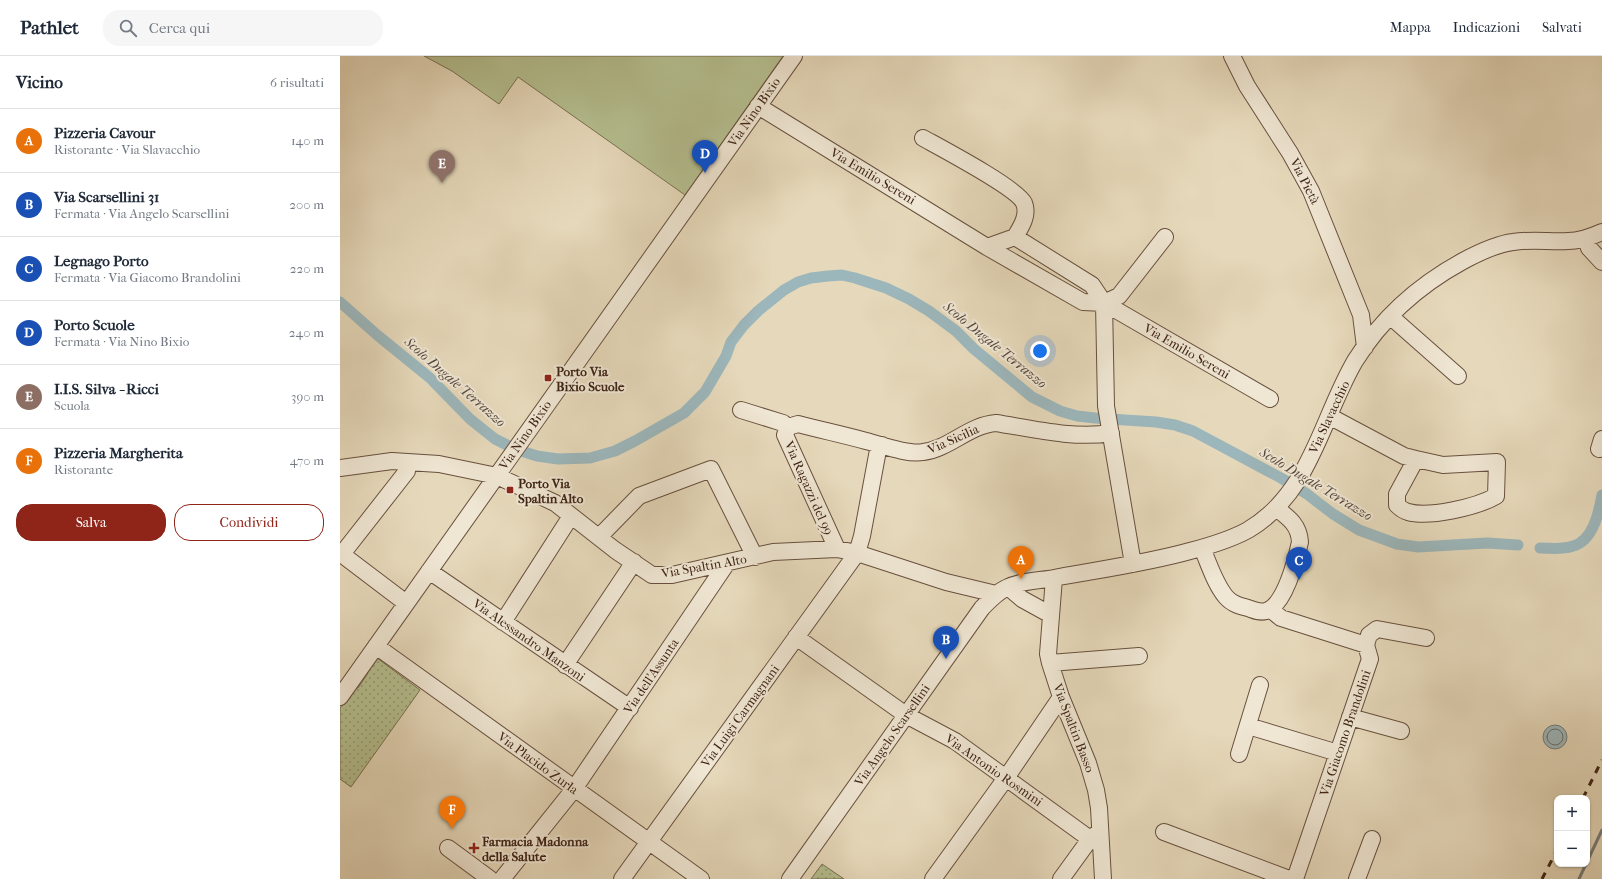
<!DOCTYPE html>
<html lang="it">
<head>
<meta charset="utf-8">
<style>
	:root { --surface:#fff; --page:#f6f6f7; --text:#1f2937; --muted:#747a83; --line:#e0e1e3; --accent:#8f2418 }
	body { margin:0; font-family:"IM FELL French Canon",serif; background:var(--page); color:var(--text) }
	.controls { position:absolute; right:12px; bottom:12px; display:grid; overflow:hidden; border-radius:8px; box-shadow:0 1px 3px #0004 }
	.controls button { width:36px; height:36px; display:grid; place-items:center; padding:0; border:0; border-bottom:1px solid var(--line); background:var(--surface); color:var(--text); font:20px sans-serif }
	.you { position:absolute; left:700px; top:295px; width:14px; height:14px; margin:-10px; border:3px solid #fff; border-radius:50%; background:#1a73e8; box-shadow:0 0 0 6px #1a73e833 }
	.badge { display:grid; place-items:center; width:26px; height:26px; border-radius:50%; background:var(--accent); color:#fff; font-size:13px; font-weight:700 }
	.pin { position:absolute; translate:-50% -33px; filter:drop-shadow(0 1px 2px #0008) }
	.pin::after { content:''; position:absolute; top:21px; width:14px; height:12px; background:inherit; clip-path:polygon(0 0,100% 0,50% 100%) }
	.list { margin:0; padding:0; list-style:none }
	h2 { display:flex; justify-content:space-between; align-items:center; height:52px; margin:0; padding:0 16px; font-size:17px }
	h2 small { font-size:13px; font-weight:400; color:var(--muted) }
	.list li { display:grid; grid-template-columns:26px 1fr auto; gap:12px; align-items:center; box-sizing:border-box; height:64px; padding:0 16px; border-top:1px solid var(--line) }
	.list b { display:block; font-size:15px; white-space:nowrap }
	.list p { margin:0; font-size:13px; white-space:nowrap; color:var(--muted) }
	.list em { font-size:13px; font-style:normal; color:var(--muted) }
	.actions { display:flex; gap:8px; padding:12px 16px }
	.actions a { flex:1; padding:9px 0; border:1px solid var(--accent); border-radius:16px; text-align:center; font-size:14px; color:var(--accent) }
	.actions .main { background:var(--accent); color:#fff }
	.icon { flex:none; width:22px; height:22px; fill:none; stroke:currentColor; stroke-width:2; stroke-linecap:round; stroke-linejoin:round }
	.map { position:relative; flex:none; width:1262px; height:823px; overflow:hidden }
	header { display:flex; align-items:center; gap:24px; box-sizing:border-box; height:56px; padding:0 20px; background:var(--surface); border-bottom:1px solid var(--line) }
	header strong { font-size:19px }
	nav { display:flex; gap:22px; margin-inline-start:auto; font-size:14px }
	.search { width:280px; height:36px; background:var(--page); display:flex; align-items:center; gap:10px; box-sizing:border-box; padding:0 14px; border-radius:16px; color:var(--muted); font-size:15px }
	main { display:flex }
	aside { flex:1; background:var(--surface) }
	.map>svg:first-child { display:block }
	.grass { fill:#b5bf90; stroke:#7a7152 }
	.park { fill:url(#park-dots); stroke:#7a7152 }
	.water { fill:#9cb7bc; stroke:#767c79 }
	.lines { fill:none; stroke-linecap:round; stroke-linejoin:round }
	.shore { stroke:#6d6d68; stroke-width:1 }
	.stream { stroke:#767c79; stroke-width:3 }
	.canal { stroke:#9cb7bc; stroke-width:11 }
	.minor-casing { stroke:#68503e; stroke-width:18 }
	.minor { stroke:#efe6d3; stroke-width:16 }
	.rail { stroke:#3e2315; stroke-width:3; stroke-dasharray:7 7; stroke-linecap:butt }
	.poi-dot { fill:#8f2418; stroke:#efe6d3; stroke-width:1.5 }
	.labels { text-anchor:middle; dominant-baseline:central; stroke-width:4; stroke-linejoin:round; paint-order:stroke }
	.street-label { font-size:13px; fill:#3e2315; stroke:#efe6d3 }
	.poi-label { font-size:13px; font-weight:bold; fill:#3e2315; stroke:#efe6d3; text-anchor:start }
	.water-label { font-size:14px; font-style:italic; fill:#56483f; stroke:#efe6d3 }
</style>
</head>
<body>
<header>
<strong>Pathlet</strong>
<div class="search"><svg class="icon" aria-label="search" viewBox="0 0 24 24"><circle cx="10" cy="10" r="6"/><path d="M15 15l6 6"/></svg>Cerca qui</div>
<nav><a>Mappa</a><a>Indicazioni</a><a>Salvati</a></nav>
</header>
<main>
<aside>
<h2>Vicino<small>6 risultati</small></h2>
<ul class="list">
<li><span class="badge" style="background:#e8710a">A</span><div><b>Pizzeria Cavour</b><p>Ristorante · Via Slavacchio</p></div><em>140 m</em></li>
<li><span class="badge" style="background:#1a4fb4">B</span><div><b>Via Scarsellini 31</b><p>Fermata · Via Angelo Scarsellini</p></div><em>200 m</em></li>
<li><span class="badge" style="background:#1a4fb4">C</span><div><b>Legnago Porto</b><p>Fermata · Via Giacomo Brandolini</p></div><em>220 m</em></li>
<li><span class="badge" style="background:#1a4fb4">D</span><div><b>Porto Scuole</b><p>Fermata · Via Nino Bixio</p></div><em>240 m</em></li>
<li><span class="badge" style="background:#8d6e63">E</span><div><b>I.I.S. Silva - Ricci</b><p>Scuola</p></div><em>390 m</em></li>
<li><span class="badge" style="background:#e8710a">F</span><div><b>Pizzeria Margherita</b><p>Ristorante</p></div><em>470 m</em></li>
</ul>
<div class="actions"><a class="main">Salva</a><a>Condividi</a></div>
</aside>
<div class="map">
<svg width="1262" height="823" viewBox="0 0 1262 823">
	<defs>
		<pattern id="park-dots" width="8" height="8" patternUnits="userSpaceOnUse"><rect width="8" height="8" fill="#b5bf90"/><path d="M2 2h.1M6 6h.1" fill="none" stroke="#959b74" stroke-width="1.8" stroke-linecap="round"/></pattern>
	</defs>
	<rect width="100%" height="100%" fill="#e6d9bb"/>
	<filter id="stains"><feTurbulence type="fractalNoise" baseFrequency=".005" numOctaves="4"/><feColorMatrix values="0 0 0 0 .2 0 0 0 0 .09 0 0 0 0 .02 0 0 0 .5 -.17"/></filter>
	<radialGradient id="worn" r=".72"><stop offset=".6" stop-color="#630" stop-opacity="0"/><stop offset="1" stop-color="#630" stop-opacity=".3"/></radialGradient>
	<path class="grass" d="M84 0H443L345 139 178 21 159 48 112 15Z"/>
	<path class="park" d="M37 602 80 634 11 731 0 723V652L15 631 18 632 28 617 27 615Z
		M482 808 504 823H471Z"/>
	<path class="water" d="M1203 681a12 12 0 1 1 24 0a12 12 0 1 1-24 0Z"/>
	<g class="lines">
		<path class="shore" d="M1207 681a8 8 0 1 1 16 0a8 8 0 1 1-16 0Z"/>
		<path class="stream" d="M1247 806 1262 774
			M1239 823 1246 808"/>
		<path class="canal" d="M0 246 36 278 90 322 130 363 155 383 175 393 197 400 218 403 250 402 275 395 295 385 344 357 365 336 386 300 391 286 404 269 418 255 444 234 458 226 471 222 488 220 502 219 515 222 546 232 569 243 589 255 616 275 634 293 692 341 720 355 737 360 755 362 816 366 835 369 853 375 941 422 967 438 993 458 1019 474 1057 488 1078 491 1147 487 1178 489
			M1200 492C1211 492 1222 494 1233 490 1253 485 1259 456 1262 439"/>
		<defs>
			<path id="minor" d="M892 0 907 30 950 97 971 135 1021 259 1025 291
				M418 50 647 191 743 246 764 247 779 240 825 181
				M583 82C601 92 677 132 684 147 689 159 681 171 675 181
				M1246 183 1249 192 1262 206
				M647 191 675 181 752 229 764 247 930 343
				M764 247 766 350 793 508
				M1050 260 1118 320
				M401 354 443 367 448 371
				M989 360 1064 400 1076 403 1057 438V449C1060 452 1064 455 1068 456 1089 462 1137 451 1156 440L1157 406 1103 409 1076 403
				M1259 393 1262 383
				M0 412 52 405 99 408 157 420 215 447 275 494 312 519H332L433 496 497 493 517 497 606 526 656 538
				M259 481 299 440 371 413 415 501
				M862 492C869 508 875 528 886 541 892 548 900 550 908 552 914 554 919 557 926 555 945 549 956 504 960 486 959 469 949 462 936 452
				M497 493 445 379 448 371 458 368C481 374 504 379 526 385 542 389 568 399 583 396 609 393 629 369 656 367 693 373 734 383 771 377
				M0 497 66 547
				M2 498 67 415V406
				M89 515 290 652
				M714 522 708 598 710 607 721 641 748 707 756 734 759 752 763 823
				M668 531 682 543 711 559
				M930 553 941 562 1026 589 1030 603 955 823
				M163 566 231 460
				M456 581 566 659 615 685 750 783
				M1026 589 1029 579 1037 573 1086 582
				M36 590 361 823
				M710 607 799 600
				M225 609 294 506
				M0 641 454 0
				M1010 661 1061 675
				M908 670 998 697
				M899 698 920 629
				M824 776 949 823
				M108 792 150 823
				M162 823 234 733 387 507
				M282 823 517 497 522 480 538 394 542 389
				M450 823 642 552C650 544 656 537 666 532 682 524 702 525 719 521 763 513 807 507 850 495 869 490 890 484 908 474 971 437 981 363 1015 305 1041 263 1079 229 1123 205 1138 197 1156 188 1173 186 1192 183 1210 186 1228 185 1240 185 1251 181 1262 176
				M593 823 666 722 721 641
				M721 823 750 783 758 777
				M1017 823 1032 783"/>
		</defs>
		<use href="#minor" class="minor-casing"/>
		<use href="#minor" class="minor"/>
		<path class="rail" d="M1243 742 1262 704
			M1202 823 1217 794"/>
	</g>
	<g class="poi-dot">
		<rect x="204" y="318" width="8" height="8" rx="2"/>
		<rect x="166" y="430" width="8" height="8" rx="2"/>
		<path d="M132 786h4v4h4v4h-4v4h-4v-4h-4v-4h4z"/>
	</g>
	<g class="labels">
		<g class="street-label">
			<text transform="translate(414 56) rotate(-55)">Via Nino Bixio</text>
			<text transform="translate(533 120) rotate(31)">Via Emilio Sereni</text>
			<text transform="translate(965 125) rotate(63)">Via Pietà</text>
			<text transform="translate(847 295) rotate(30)">Via Emilio Sereni</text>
			<text transform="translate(989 361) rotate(-65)">Via Slavacchio</text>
			<text transform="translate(185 379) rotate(-55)">Via Nino Bixio</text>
			<text transform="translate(613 383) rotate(-24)">Via Sicilia</text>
			<text transform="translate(469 432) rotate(66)">Via Ragazzi del 99</text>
			<text transform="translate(364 510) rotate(-10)">Via Spaltin Alto</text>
			<text transform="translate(189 584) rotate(35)">Via Alessandro Manzoni</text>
			<text transform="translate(311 620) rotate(-56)">Via dell'Assunta</text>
			<text transform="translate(400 660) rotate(-54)">Via Luigi Carmagnani</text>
			<text transform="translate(734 672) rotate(69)">Via Spaltin Basso</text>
			<text transform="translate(1005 677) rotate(-71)">Via Giacomo Brandolini</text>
			<text transform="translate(552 679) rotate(-55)">Via Angelo Scarsellini</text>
			<text transform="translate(198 707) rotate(36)">Via Placido Zurla</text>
			<text transform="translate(654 714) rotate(35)">Via Antonio Rosmini</text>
		</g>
		<g class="poi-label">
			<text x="216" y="315">Porto Via<tspan x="216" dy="15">Bixio Scuole</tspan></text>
			<text x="178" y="427">Porto Via<tspan x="178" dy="15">Spaltin Alto</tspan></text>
			<text x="142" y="785">Farmacia Madonna<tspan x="142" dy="15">della Salute</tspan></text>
		</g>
		<g class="water-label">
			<text transform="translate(655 289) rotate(39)">Scolo Dugale Terrazzo</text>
			<text transform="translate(115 326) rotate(41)">Scolo Dugale Terrazzo</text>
			<text transform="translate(976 428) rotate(31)">Scolo Dugale Terrazzo</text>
		</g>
	</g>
	<rect width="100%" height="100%" filter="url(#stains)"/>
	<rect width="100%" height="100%" fill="url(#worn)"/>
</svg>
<div class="controls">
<button>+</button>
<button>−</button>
</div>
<div class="you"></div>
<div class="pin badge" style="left:681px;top:523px;background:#e8710a">A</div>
<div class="pin badge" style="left:606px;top:603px;background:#1a4fb4">B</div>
<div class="pin badge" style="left:959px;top:524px;background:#1a4fb4">C</div>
<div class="pin badge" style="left:365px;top:117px;background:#1a4fb4">D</div>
<div class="pin badge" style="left:102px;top:127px;background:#8d6e63">E</div>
<div class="pin badge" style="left:112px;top:773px;background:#e8710a">F</div>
</div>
</main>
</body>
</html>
